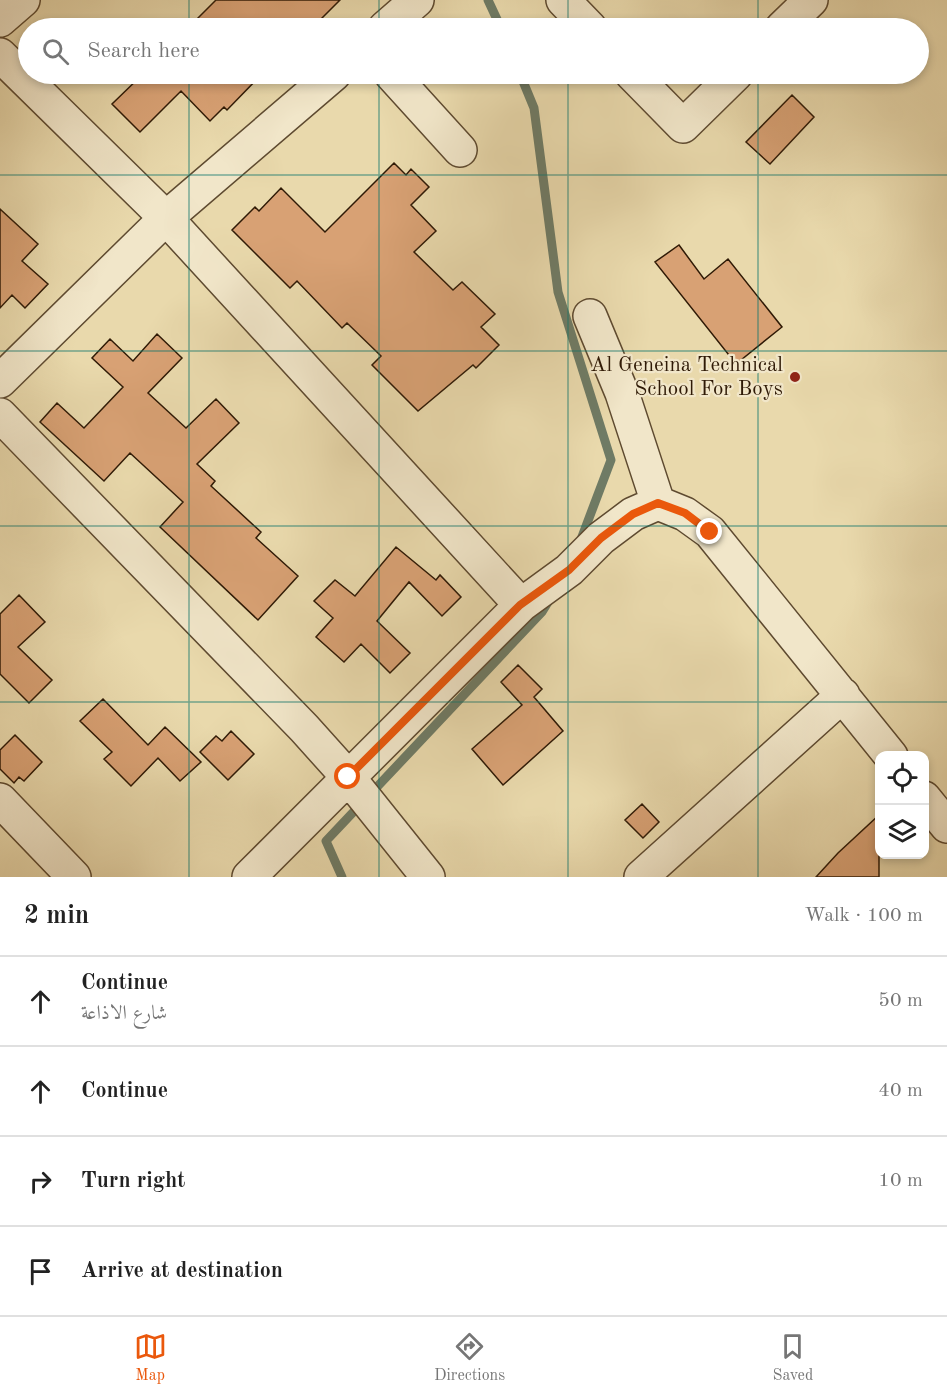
<!DOCTYPE html>
<html lang="en">
<head>
<meta charset="utf-8">
<style>
	:root { --surface:#fff; --page:#f2f2f2; --text:#222; --muted:#767676; --line:#e0e0e0; --accent:#ea580c }
	body { margin:0; font-family:"Old Standard TT",Amiri,serif; background:var(--page); color:var(--text) }
	.controls { position:absolute; right:18px; bottom:18px; display:grid; overflow:hidden; border-radius:12px; box-shadow:0 3px 9px #0003 }
	.controls button { width:54px; height:54px; display:grid; place-items:center; padding:0; border:0; border-bottom:2px solid var(--line); background:var(--surface); color:var(--text); font:30px sans-serif }
	.stop { position:absolute; width:18px; height:18px; margin:-14px; border:4px solid #ea580c; border-radius:50%; background:#fff }
	.stop.end { background:#ea580c; border-color:#fff; box-shadow:0 2px 6px #0008 }
	.list { margin:0; padding:0; list-style:none }
	h2 { display:flex; justify-content:space-between; align-items:center; height:78px; margin:0; padding:0 24px; font-size:26px }
	h2 small { font-size:20px; font-weight:400; color:var(--muted) }
	.list li { display:grid; grid-template-columns:39px 1fr auto; gap:18px; align-items:center; box-sizing:border-box; height:90px; padding:0 24px; border-top:2px solid var(--line) }
	.list b { display:block; font-size:22px; white-space:nowrap }
	.list p { margin:0; font-size:20px; white-space:nowrap; color:var(--muted) }
	.list em { font-size:20px; font-style:normal; color:var(--muted) }
	.icon { flex:none; width:33px; height:33px; fill:none; stroke:currentColor; stroke-width:2; stroke-linecap:round; stroke-linejoin:round }
	.map { position:relative; flex:none; width:947px; height:877px; overflow:hidden }
	.search { position:absolute; background:var(--surface); box-shadow:0 3px 9px #0003; left:18px; right:18px; top:18px; height:66px; display:flex; align-items:center; gap:15px; box-sizing:border-box; padding:0 21px; border-radius:33px; color:var(--muted); font-size:22px }
	.sheet { height:438px; background:var(--surface) }
	nav { display:flex; justify-content:space-around; align-items:center; box-sizing:border-box; height:84px; border-top:2px solid var(--line); background:var(--surface); font-size:16px; color:var(--muted) }
	nav a { display:grid; justify-items:center; gap:3px }
	nav .on { color:var(--accent) }
	.map>svg:first-child { display:block }
	.lines { fill:none; stroke-linecap:round; stroke-linejoin:round }
	.stream { stroke:#6f7b65; stroke-width:9 }
	.building { fill:#d8a174; stroke:#2f1a06; stroke-width:1.5 }
	.minor-casing { stroke:#5e4a30; stroke-width:36 }
	.minor { stroke:#f1e6c9; stroke-width:33 }
	.route { stroke:#ea580c; stroke-width:8 }
	.grid { fill:none; stroke:#0f766e; stroke-width:1.5; stroke-opacity:0.55 }
	.poi-dot { fill:#8f2418; stroke:#f1e6c9; stroke-width:2 }
	.labels { text-anchor:middle; dominant-baseline:central; stroke-width:4.5; stroke-linejoin:round; paint-order:stroke }
	.poi-label { font-size:21px; fill:#2f1a06; stroke:#f1e6c9; text-anchor:end }
</style>
</head>
<body>
<div class="map">
<svg width="947" height="877" viewBox="0 0 947 877">
	<rect width="100%" height="100%" fill="#e9d9ac"/>
	<filter id="stains"><feTurbulence type="fractalNoise" baseFrequency=".00333" numOctaves="4"/><feColorMatrix values="0 0 0 0 .2 0 0 0 0 .09 0 0 0 0 .02 0 0 0 .5 -.17"/></filter>
	<radialGradient id="worn" r=".72"><stop offset=".6" stop-color="#630" stop-opacity="0"/><stop offset="1" stop-color="#630" stop-opacity=".3"/></radialGradient>
	<g class="lines">
		<path class="stream" d="M488 0 501 28
			M520 74 534 108 558 292 611 460 580 542
			M342 877 326 841 542 612 550 599"/>
	</g>
	<path class="building" d="M216 0H340L312 28H188Z
		M143 74H262L227 110 224 107 210 121 181 91 140 132 112 104Z
		M792 95 814 117 770 164 746 142Z
		M394 163 406 175 411 169 429 187 411 205 436 231 414 252 453 290 462 282 495 314 481 327 499 345 476 368 473 365 418 411 372 365 381 356 347 323 342 328 297 281 290 288 232 230 255 207 259 211 281 188 325 232Z
		M0 209 38 244 22 261 48 284 25 308 12 295 0 308Z
		M679 245 704 279 728 259 782 327 736 364 655 262Z
		M157 334 182 358 148 393 186 428 216 399 239 423 197 464 215 481 211 486 261 532 256 538 298 576 258 620 160 527 183 502 130 453 104 481 40 422 57 403 84 428 123 387 92 358 110 339 133 361Z
		M396 547 436 580 440 575 461 597 442 616 409 582 377 621 410 653 390 673 361 644 344 662 316 637 333 618 314 601 335 580 355 596Z
		M19 595 45 622 18 647 52 680 29 703 0 674V614Z
		M518 665 542 689 534 697 563 731 503 785 472 749 522 705 501 682Z
		M103 699 148 745 165 727 201 762 180 781 158 758 131 786 104 759 112 752 80 721Z
		M231 731 254 754 228 780 200 752 216 736 222 741Z
		M15 735 42 762 24 781 19 777 14 783 0 769V750Z
		M642 804 659 822 643 838 625 820Z
		M879 815V877H816L838 853Z"/>
	<g class="lines">
		<defs>
			<path id="minor" d="M563 0 590 28
				M0 20 23 0
				M385 28 417 0
				M782 28 811 0
				M0 55 166 218 521 605
				M391 74 460 150
				M632 74 683 126 736 74
				M590 316 622 393 658 503
				M0 381 166 218 334 74
				M0 415 304 728 348 777 428 877
				M924 798 947 826
				M0 800 74 877
				M249 877 521 605 569 570 601 538 633 514 658 503 685 514 710 532 891 756
				M641 877 843 695"/>
		</defs>
		<use href="#minor" class="minor-casing"/>
		<use href="#minor" class="minor"/>
	</g>
	<g class="lines">
		<path class="route" d="M348 777 520 605 569 570 601 538 633 514 658 503 685 513 710 532"/>
	</g>
	<path class="grid" d="M189 0V28M379 0V28M568 0V28M758 0V28M189 74V877M379 74V877M568 74V877M758 74V877M0 175H947M0 351H947M0 526H947M0 702H947"/>
	<circle class="poi-dot" cx="795" cy="377" r="6"/>
	<g class="labels">
		<g class="poi-label">
			<text x="783" y="365">Al Geneina Technical<tspan x="783" dy="24">School For Boys</tspan></text>
		</g>
	</g>
	<rect width="100%" height="100%" filter="url(#stains)"/>
	<rect width="100%" height="100%" fill="url(#worn)"/>
</svg>
<div class="controls">
<button><svg class="icon" aria-label="locate" viewBox="0 0 24 24"><circle cx="12" cy="12" r="6"/><path d="M12 2v4M12 18v4M2 12h4M18 12h4"/></svg></button>
<button><svg class="icon" aria-label="layers" viewBox="0 0 24 24"><path d="M12 4l9 5-9 5-9-5zM3 14l9 5 9-5"/></svg></button>
</div>
<div class="stop" style="left:348px;top:777px"></div>
<div class="stop end" style="left:710px;top:532px"></div>
<div class="search"><svg class="icon" aria-label="search" viewBox="0 0 24 24"><circle cx="10" cy="10" r="6"/><path d="M15 15l6 6"/></svg>Search here</div>
</div>
<section class="sheet">
<h2>2 min<small>Walk · 100 m</small></h2>
<ul class="list">
<li><svg class="icon" aria-label="ahead" viewBox="0 0 24 24"><path d="M12 20V5M6 11l6-6 6 6"/></svg><div><b>Continue</b><p>شارع الاذاعة</p></div><em>50 m</em></li>
<li><svg class="icon" aria-label="ahead" viewBox="0 0 24 24"><path d="M12 20V5M6 11l6-6 6 6"/></svg><div><b>Continue</b></div><em>40 m</em></li>
<li><svg class="icon" aria-label="right" viewBox="0 0 24 24"><path d="M7 20v-9h11M14 6l5 5-5 5"/></svg><div><b>Turn right</b></div><em>10 m</em></li>
<li><svg class="icon" aria-label="arrive" viewBox="0 0 24 24"><path d="M6 21V4h12l-3 4 3 4H6"/></svg><div><b>Arrive at destination</b></div></li>
</ul>
</section>
<nav>
<a class="on"><svg class="icon" aria-label="map" viewBox="0 0 24 24"><path d="M3 6l6-2 6 2 6-2v14l-6 2-6-2-6 2zM9 4v14M15 6v14"/></svg>Map</a>
<a><svg class="icon" aria-label="directions" viewBox="0 0 24 24"><path d="M12 3l9 9-9 9-9-9zM9 14v-3h6M13 9l2 2-2 2"/></svg>Directions</a>
<a><svg class="icon" aria-label="saved" viewBox="0 0 24 24"><path d="M7 4h10v16l-5-4-5 4z"/></svg>Saved</a>
</nav>
</body>
</html>
